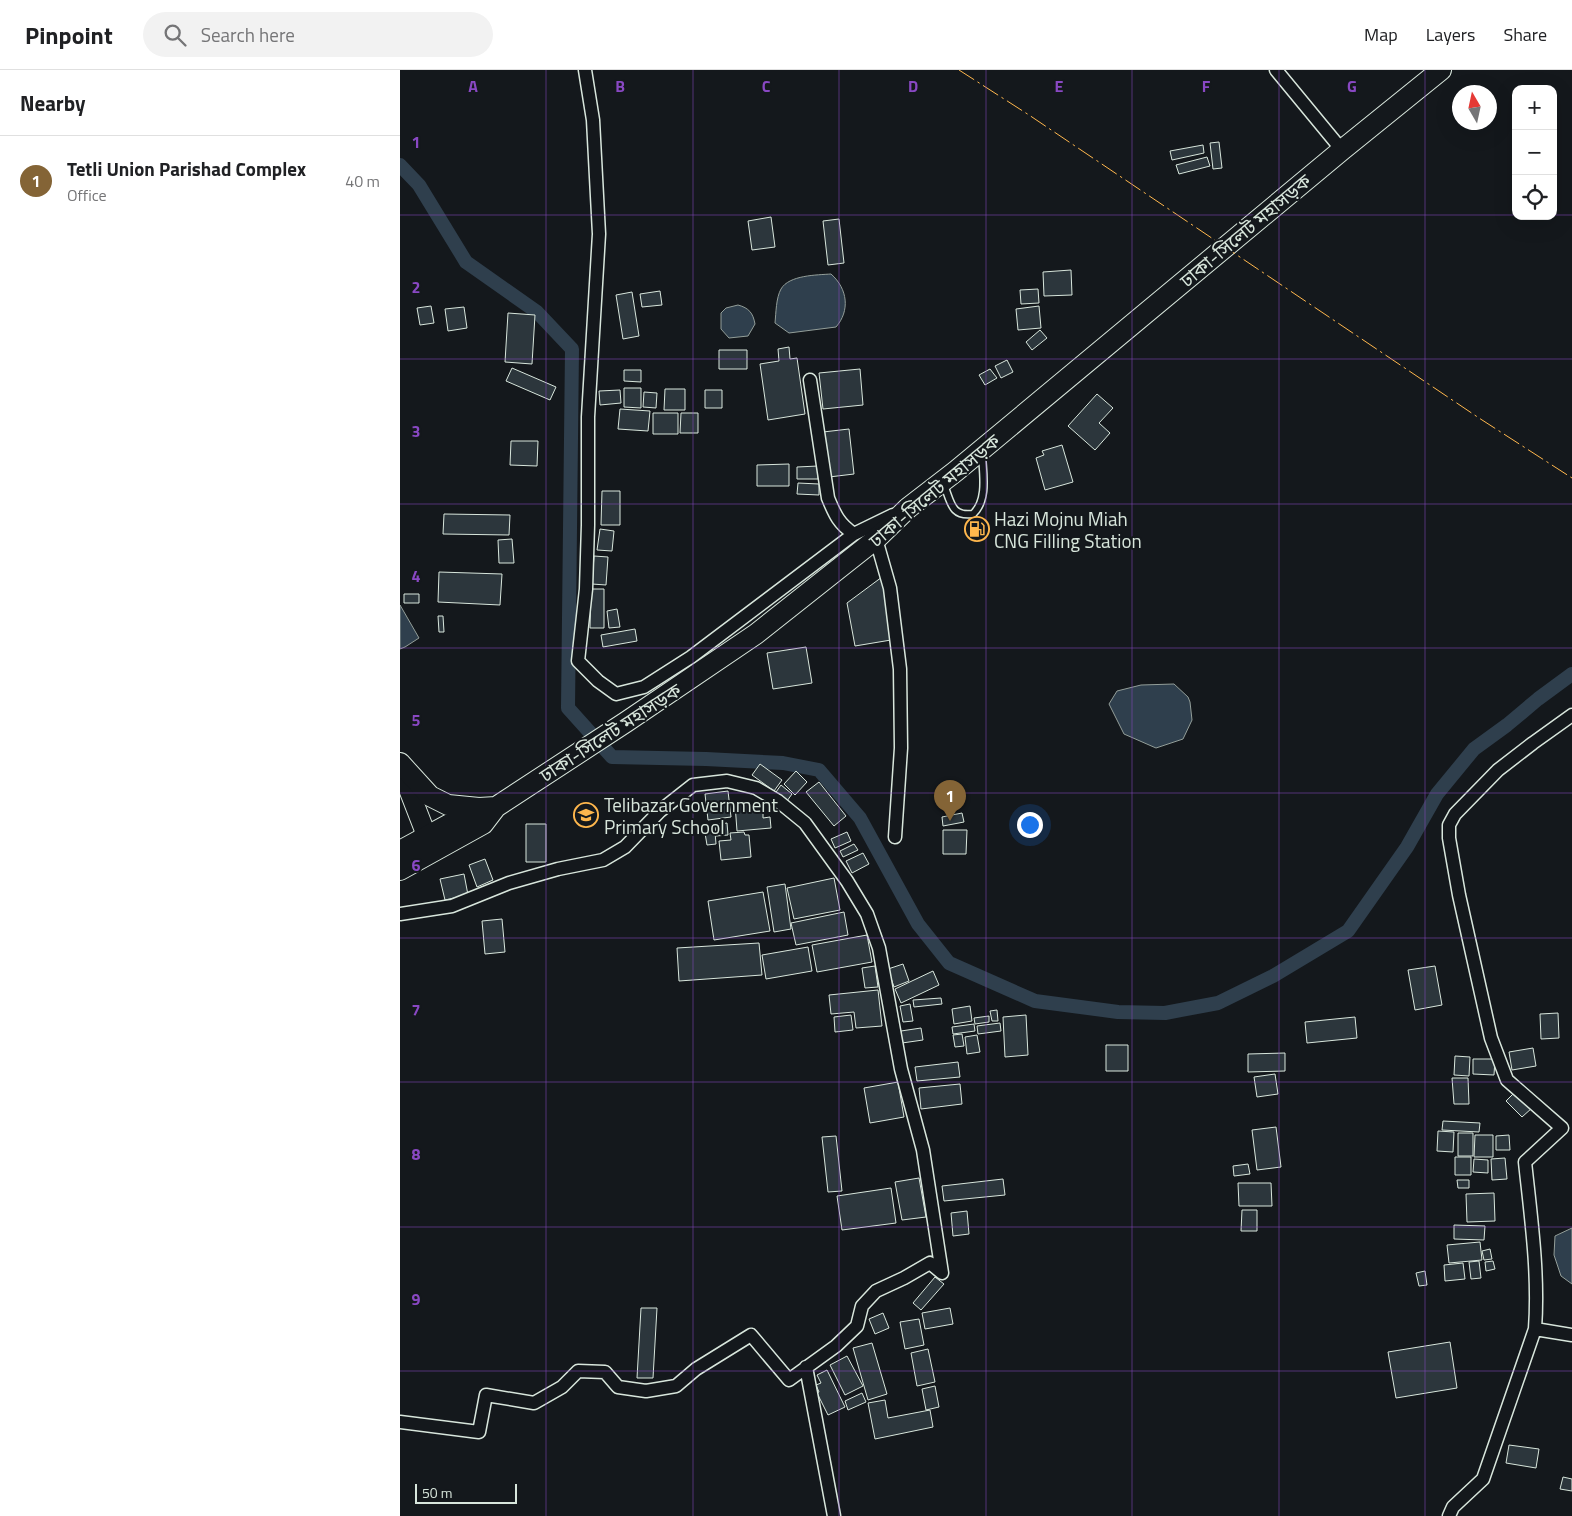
<!DOCTYPE html>
<html lang="en">
<head>
<meta charset="utf-8">
<style>
	:root { --surface:#fff; --page:#f2f2f2; --text:#202124; --muted:#757577; --line:#e0e0e0; --accent:#846436 }
	body { margin:0; font-family:"Titillium Web","Noto Sans Bengali",sans-serif; background:var(--page); color:var(--text) }
	.controls { position:absolute; right:15px; top:15px; display:grid; overflow:hidden; border-radius:10px; box-shadow:0 5px 20px #0002 }
	.controls button { width:45px; height:45px; display:grid; place-items:center; padding:0; border:0; border-bottom:1px solid var(--line); background:var(--surface); color:var(--text); font:25px sans-serif }
	.compass { position:absolute; left:1052px; top:15px; width:45px; height:45px; border-radius:50%; background:var(--surface); box-shadow:0 5px 20px #0002; rotate:351deg }
	.scale { position:absolute; left:15px; bottom:12px; width:102px; box-sizing:border-box; padding-left:5px; border:2px solid #d8e6dc; border-top:0; font-size:14px; line-height:18px; white-space:nowrap; color:#d8e6dc; -webkit-text-stroke:4px #14181c; paint-order:stroke }
	.you { position:absolute; left:629px; top:754px; width:18px; height:18px; margin:-12px; border:4px solid #fff; border-radius:50%; background:#1a73e8; box-shadow:0 0 0 8px #1a73e833 }
	.badge { display:grid; place-items:center; width:32px; height:32px; border-radius:50%; background:var(--accent); color:#fff; font-size:16px; font-weight:700 }
	.pin { position:absolute; translate:-50% -41px; filter:drop-shadow(0 1px 2px #0008) }
	.pin::after { content:''; position:absolute; top:26px; width:18px; height:15px; background:inherit; clip-path:polygon(0 0,100% 0,50% 100%) }
	.list { margin:0; padding:0; list-style:none }
	h2 { display:flex; justify-content:space-between; align-items:center; height:65px; margin:0; padding:0 20px; font-size:21px }
	h2 small { font-size:16px; font-weight:400; color:var(--muted) }
	.list li { display:grid; grid-template-columns:32px 1fr auto; gap:15px; align-items:center; box-sizing:border-box; height:90px; padding:0 20px; border-top:1px solid var(--line) }
	.list b { display:block; font-size:19px; white-space:nowrap }
	.list p { margin:0; font-size:16px; white-space:nowrap; color:var(--muted) }
	.list em { font-size:16px; font-style:normal; color:var(--muted) }
	.icon { flex:none; width:28px; height:28px; fill:none; stroke:currentColor; stroke-width:2; stroke-linecap:round; stroke-linejoin:round }
	.map { position:relative; flex:none; width:1172px; height:1446px; overflow:hidden }
	header { display:flex; align-items:center; gap:30px; box-sizing:border-box; height:70px; padding:0 25px; background:var(--surface); border-bottom:1px solid var(--line) }
	header strong { font-size:24px }
	nav { display:flex; gap:28px; margin-inline-start:auto; font-size:18px }
	.search { width:350px; height:45px; background:var(--page); display:flex; align-items:center; gap:12px; box-sizing:border-box; padding:0 18px; border-radius:28px; color:var(--muted); font-size:19px }
	main { display:flex }
	aside { flex:1; background:var(--surface) }
	.map>svg:first-child { display:block }
	.water { fill:#2f3f4d; stroke:#939e99 }
	.lines { fill:none; stroke-linecap:round; stroke-linejoin:round }
	.canal { stroke:#2f3f4d; stroke-width:14 }
	.building { fill:#2c363c; stroke:#d8e6dc }
	.service-casing { stroke:#d8e6dc; stroke-width:9 }
	.minor-casing { stroke:#d8e6dc; stroke-width:15 }
	.primary-casing { stroke:#d8e6dc; stroke-width:21 }
	.trunk-casing { stroke:#d8e6dc; stroke-width:22 }
	.service { stroke:#14181c; stroke-width:6 }
	.minor { stroke:#14181c; stroke-width:12 }
	.primary { stroke:#14181c; stroke-width:19 }
	.trunk { stroke:#14181c; stroke-width:20 }
	.power { stroke:#ffb74d; stroke-width:1; stroke-dasharray:18 4 2.5 4; stroke-linecap:butt }
	.grid { fill:none; stroke:#8948c3; stroke-width:1; stroke-opacity:0.55 }
	.labels { text-anchor:middle; dominant-baseline:central; stroke-width:4; stroke-linejoin:round; paint-order:stroke }
	.street-label { font-size:19px; fill:#d8e6dc; stroke:#14181c }
	.poi-label { font-size:19px; fill:#d8e6dc; stroke:#14181c; text-anchor:start }
	.grid-label { font-size:16px; text-anchor:middle; font-weight:bold; fill:#8948c3; stroke:#14181c; stroke-width:4; stroke-linejoin:round; paint-order:stroke }
</style>
</head>
<body>
<header>
<strong>Pinpoint</strong>
<div class="search"><svg class="icon" aria-label="search" viewBox="0 0 24 24"><circle cx="10" cy="10" r="6"/><path d="M15 15l6 6"/></svg>Search here</div>
<nav><a>Map</a><a>Layers</a><a>Share</a></nav>
</header>
<main>
<aside>
<h2>Nearby<small></small></h2>
<ul class="list">
<li><span class="badge">1</span><div><b>Tetli Union Parishad Complex</b><p>Office</p></div><em>40 m</em></li>
</ul>
</aside>
<div class="map">
<svg width="1172" height="1446" viewBox="0 0 1172 1446">
	<rect width="100%" height="100%" fill="#14181c"/>
	<path class="water" d="M431 204C448 219 450 241 436 257L389 263 375 253C376 243 376 228 381 219 389 205 417 205 431 204Z
		M338 235C349 238 353 243 355 254L348 266 329 268 321 259V243L326 238Z
		M0 535 19 568 5 577 0 579Z
		M774 614 788 627 790 632 792 650 783 669 756 678 724 664 709 634 717 621 741 615Z
		M1172 1158V1214L1161 1206 1154 1185 1155 1166Z"/>
	<g class="lines">
		<path class="canal" d="M0 95 19 115 66 192 137 242 172 279 168 638 212 687 306 689 383 693 419 700 460 748 518 854 549 893 635 931 718 942 765 943 818 933 873 906 948 861 1007 777 1037 724 1074 679 1107 655 1138 629 1172 604"/>
	</g>
	<path class="building" d="M819 72 822 98 813 99 810 73Z
		M803 75 804 83 772 90 770 81Z
		M807 87 810 96 779 104 776 95Z
		M371 147 375 177 352 180 348 151Z
		M439 149 444 193 428 195 423 151Z
		M671 200 672 225 644 226 643 202Z
		M638 219 639 233 621 234 620 220Z
		M260 221 262 235 242 237 240 224Z
		M232 222 239 266 223 269 216 225Z
		M31 236 34 253 20 255 17 238Z
		M639 236 641 258 618 260 616 239Z
		M64 237 67 258 48 261 45 239Z
		M108 243 135 245 132 294 105 292Z
		M640 260 647 268 632 280 626 272Z
		M389 277 390 289 397 288 405 344 368 350 360 294 379 291 378 279Z
		M319 280H347V299H319Z
		M607 290 613 302 601 308 595 296Z
		M112 298 156 317 150 330 106 311Z
		M460 299 463 335 423 339 419 303Z
		M590 299 597 308 585 315 579 305Z
		M224 300H241V312L224 311Z
		M224 318H241V338L224 337Z
		M265 319H285V340H264Z
		M220 320 221 333 200 335 199 321Z
		M305 320H322V338H305Z
		M244 322 257 323 256 338 243 337Z
		M697 324 713 338 699 353 710 363 695 380 668 356Z
		M220 339 250 341 248 361 218 359Z
		M253 343H278V364H253Z
		M281 343H298V363H280Z
		M449 359 454 404 429 407 423 362Z
		M111 371H138L137 396 110 395Z
		M662 375 673 412 645 420 636 388 644 385 642 381Z
		M389 394V416H357V395Z
		M418 396V409H397V397Z
		M398 413 419 414V425L397 424Z
		M202 421H220V455H201Z
		M44 444 110 445 109 465 43 464Z
		M200 459 214 461 212 481 197 480Z
		M112 469 114 493H99L98 470Z
		M194 486 208 487 206 515 192 514Z
		M39 502 102 504 100 535 38 532Z
		M482 507 491 570 455 576 447 533Z
		M191 519H204V558H190Z
		M4 524H19V533H4Z
		M217 539 220 557 209 558 207 541Z
		M38 546H43L44 562H39Z
		M235 559 237 571 203 577 201 565Z
		M406 577 412 613 373 619 367 583Z
		M360 694 382 710 374 721 352 705Z
		M396 701 407 712 395 725 384 714Z
		M419 712 446 746 434 756 406 722Z
		M381 715 392 724 387 731 376 722Z
		M328 721 331 747 308 750 305 724Z
		M350 733V736L356 735 357 743 363 742V748L370 747 371 758 337 761 335 734Z
		M562 743 564 752 543 756 542 747Z
		M327 753 328 765 316 766 315 755Z
		M126 754H146V792H126Z
		M543 760H567L566 784H543Z
		M315 762 316 774 307 775 305 763Z
		M344 762 345 765H349L351 787 321 790 319 771 331 770 330 763Z
		M447 762 451 771 435 778 431 769Z
		M454 774 458 780 443 787 440 781Z
		M463 783 469 794 452 803 446 791Z
		M85 789 93 810 77 817 69 795Z
		M64 804 68 825 45 830 40 809Z
		M434 808 440 840 394 849 387 818Z
		M385 814 391 859 374 862 367 817Z
		M363 822 370 861 314 870 308 831Z
		M444 842 448 865 396 875 391 853Z
		M102 849 105 882 85 884 82 851Z
		M467 865 472 892 417 902 412 875Z
		M359 873 362 905 279 911 277 878Z
		M408 877 412 901 366 909 362 885Z
		M503 894 509 911 494 917 488 899Z
		M475 896 478 917 465 918 462 898Z
		M1035 896 1042 935 1015 940 1008 900Z
		M533 901 539 915 501 933 495 919Z
		M478 920 482 956 456 958 454 942 431 944 429 925Z
		M541 928 542 934 514 937 513 930Z
		M510 934 513 951 503 952 500 936Z
		M570 936 572 951 554 954 552 939Z
		M597 940 598 951H592L590 941Z
		M1158 943 1159 968 1141 969 1140 944Z
		M451 945 453 960 435 962 434 947Z
		M626 945 628 985 605 987 603 947Z
		M589 946V952L575 954 574 948Z
		M955 947 957 968 907 973 905 952Z
		M600 953 601 961 578 964 577 956Z
		M574 954 575 961 553 964 552 957Z
		M521 958 523 970 502 973 501 961Z
		M562 964 564 976 555 977 553 965Z
		M577 965 580 982 567 984 565 967Z
		M706 975H728V1001H706Z
		M1133 978 1136 996 1112 1000 1109 982Z
		M885 983V1001L848 1002V984Z
		M1055 986 1070 987 1069 1006 1054 1005Z
		M1073 989H1095L1094 1005 1073 1004Z
		M558 992 560 1007 517 1011 515 997Z
		M875 1004 878 1024 857 1027 854 1007Z
		M1052 1008H1068L1069 1034H1054Z
		M498 1012 504 1047 470 1053 464 1018Z
		M560 1014 562 1034 521 1039 519 1018Z
		M1116 1021 1132 1038 1122 1047 1106 1031Z
		M1043 1051 1080 1053 1079 1062 1042 1060Z
		M876 1057 881 1097 857 1100 852 1060Z
		M1038 1061 1054 1062 1053 1082 1037 1081Z
		M1058 1063H1073V1086H1058Z
		M1075 1065H1093V1087H1074Z
		M1109 1065 1110 1080H1096V1066Z
		M436 1066 442 1121 428 1122 422 1067Z
		M1055 1087H1071V1105H1055Z
		M1105 1088 1107 1109 1092 1110 1091 1089Z
		M1074 1089 1088 1090V1103L1073 1102Z
		M848 1094 850 1104 834 1106 833 1096Z
		M519 1108 526 1147 502 1150 495 1112Z
		M603 1109 605 1125 544 1131 542 1116Z
		M1057 1110H1069V1118H1058Z
		M838 1113H871L872 1136H839Z
		M491 1118 496 1153 442 1160 437 1126Z
		M1094 1123 1095 1151 1067 1152 1066 1124Z
		M842 1140H857V1161H841Z
		M567 1141 569 1164 553 1166 551 1143Z
		M1054 1155 1085 1156 1084 1170 1054 1169Z
		M1080 1172 1082 1190 1049 1193 1047 1175Z
		M1090 1179 1092 1189 1084 1190 1082 1181Z
		M1079 1191 1081 1208 1071 1209 1069 1192Z
		M1093 1191 1095 1199 1086 1201 1085 1192Z
		M1063 1193 1065 1209 1045 1211 1044 1195Z
		M1025 1201 1027 1215 1019 1216 1016 1203Z
		M535 1207 544 1214 521 1240 513 1233Z
		M241 1238H257L253 1308H237Z
		M550 1238 553 1254 525 1259 522 1243Z
		M483 1243 489 1258 475 1264 469 1249Z
		M519 1249 524 1275 505 1279 500 1252Z
		M1050 1272 1057 1318 996 1328 988 1282Z
		M472 1273 487 1324 468 1330 453 1278Z
		M528 1279 535 1312 517 1316 511 1283Z
		M447 1286 463 1316 445 1325 430 1295Z
		M427 1300 445 1337 428 1345 417 1323 419 1322 416 1315 421 1313 417 1305Z
		M535 1316 539 1337 526 1340 522 1319Z
		M462 1323 466 1332 448 1340 445 1331Z
		M485 1330 488 1348 530 1340 533 1357 475 1369 468 1333Z
		M1109 1375 1139 1379 1136 1398 1106 1393Z
		M1163 1407 1172 1409V1421L1160 1419Z"/>
	<g class="lines">
		<defs>
			<path id="service" d="M544 415C551 432 551 447 573 444 588 430 583 404 582 385"/>
			<path id="minor" d="M185 0 193 50 199 164 188 347V455L186 519 178 591 198 611 216 624 244 617 291 587 454 464 493 445
				M876 0 942 80
				M410 310 428 428C435 445 439 454 454 464
				M476 469 490 518 500 599 501 678 495 767
				M0 844 52 836 109 813 158 799 203 790 225 777 260 741 293 715 327 711 356 718 378 731 405 753 447 811 467 844 479 878 501 999 523 1080 542 1203 530 1193 504 1208 476 1221 462 1236 457 1256 436 1276 389 1310 351 1265 296 1299 276 1316 246 1321 218 1317 205 1302 178 1301 162 1317 134 1333 86 1325 79 1362 0 1352
				M1135 1259 1172 1265
				M406 1297 434 1446
				M1049 1446 1053 1437 1083 1409 1135 1259C1139 1204 1131 1148 1125 1092L1162 1058 1107 1010 1091 968 1059 825 1049 768V755L1055 744 1098 700 1133 673 1172 645"/>
			<path id="primary" d="M0 702 3 705 24 759V769L20 780"/>
			<path id="trunk" d="M0 693 30 726 48 735 79 738
				M0 781 79 738 96 737
				M0 800 83 754 96 737 226 652 356 564 476 469 508 438 556 401 942 80 1041 0"/>
		</defs>
		<use href="#service" class="service-casing"/>
		<use href="#minor" class="minor-casing"/>
		<use href="#primary" class="primary-casing"/>
		<use href="#trunk" class="trunk-casing"/>
		<use href="#service" class="service"/>
		<use href="#minor" class="minor"/>
		<use href="#primary" class="primary"/>
		<use href="#trunk" class="trunk"/>
		<path class="power" d="M559 0 629 45 1079 348 1172 408"/>
	</g>
	<path class="grid" d="M146 0V1446M293 0V1446M439 0V1446M586 0V1446M732 0V1446M879 0V1446M1025 0V1446M0 145H1116M1153 145H1172M0 289H1172M0 434H1172M0 578H1172M0 723H1172M0 868H1172M0 1012H1172M0 1157H1172M0 1301H1172"/>
	<defs>
		<symbol id="fuel-ring" viewBox="-11 -11 22 22"><circle r="9.5" fill="#14181c" stroke="#ffb74d" stroke-width="1.5"/><path d="M-5.5-6h7V0h2V4h1.3V-2.5L3-4.5l.8-.8L6-3V5H2.5V1h-1V6h-7ZM-4.2-4.7v3.2H.2V-4.7Z" fill="#ffb74d"/></symbol>
		<symbol id="school-ring" viewBox="-11 -11 22 22"><circle r="9.5" fill="#14181c" stroke="#ffb74d" stroke-width="1.5"/><path d="M0-5L7-2L0 1L-7-2ZM-4 1L0 2.5L4 1V4Q0 6-4 4Z" fill="#ffb74d"/></symbol>
	</defs>
	<g fill-rule="evenodd">
		<use href="#fuel-ring" x="563" y="445" width="28" height="28"/>
		<use href="#school-ring" x="172" y="731" width="28" height="28"/>
	</g>
	<g class="labels">
		<g class="street-label">
			<text transform="translate(845 160) rotate(-40)">ঢাকা-সিলেট মহাসড়ক</text>
			<text transform="translate(534 420) rotate(-40)">ঢাকা-সিলেট মহাসড়ক</text>
			<text transform="translate(210 662) rotate(-33)">ঢাকা-সিলেট মহাসড়ক</text>
		</g>
		<g class="poi-label">
			<text x="594" y="448">Hazi Mojnu Miah<tspan x="594" dy="22">CNG Filling Station</tspan></text>
			<text x="204" y="734">Telibazar Government<tspan x="204" dy="22">Primary School</tspan></text>
		</g>
	</g>
	<g class="grid-label">
		<text x="73" y="22">A</text>
		<text x="220" y="22">B</text>
		<text x="366" y="22">C</text>
		<text x="513" y="22">D</text>
		<text x="659" y="22">E</text>
		<text x="806" y="22">F</text>
		<text x="952" y="22">G</text>
		<text x="16" y="78">1</text>
		<text x="16" y="223">2</text>
		<text x="16" y="367">3</text>
		<text x="16" y="512">4</text>
		<text x="16" y="656">5</text>
		<text x="16" y="801">6</text>
		<text x="16" y="946">7</text>
		<text x="16" y="1090">8</text>
		<text x="16" y="1235">9</text>
	</g>
</svg>
<div class="controls">
<button>+</button>
<button>−</button>
<button><svg class="icon" aria-label="locate" viewBox="0 0 24 24"><circle cx="12" cy="12" r="6"/><path d="M12 2v4M12 18v4M2 12h4M18 12h4"/></svg></button>
</div>
<svg class="compass" viewBox="-18 -18 36 36"><path d="M0-13l5 13h-10z" fill="#e53935"/><path d="M0 13l5-13h-10z" fill="#757577"/></svg>
<div class="scale">50 m</div>
<div class="you"></div>
<div class="pin badge" style="left:550px;top:751px">1</div>
</div>
</main>
</body>
</html>
